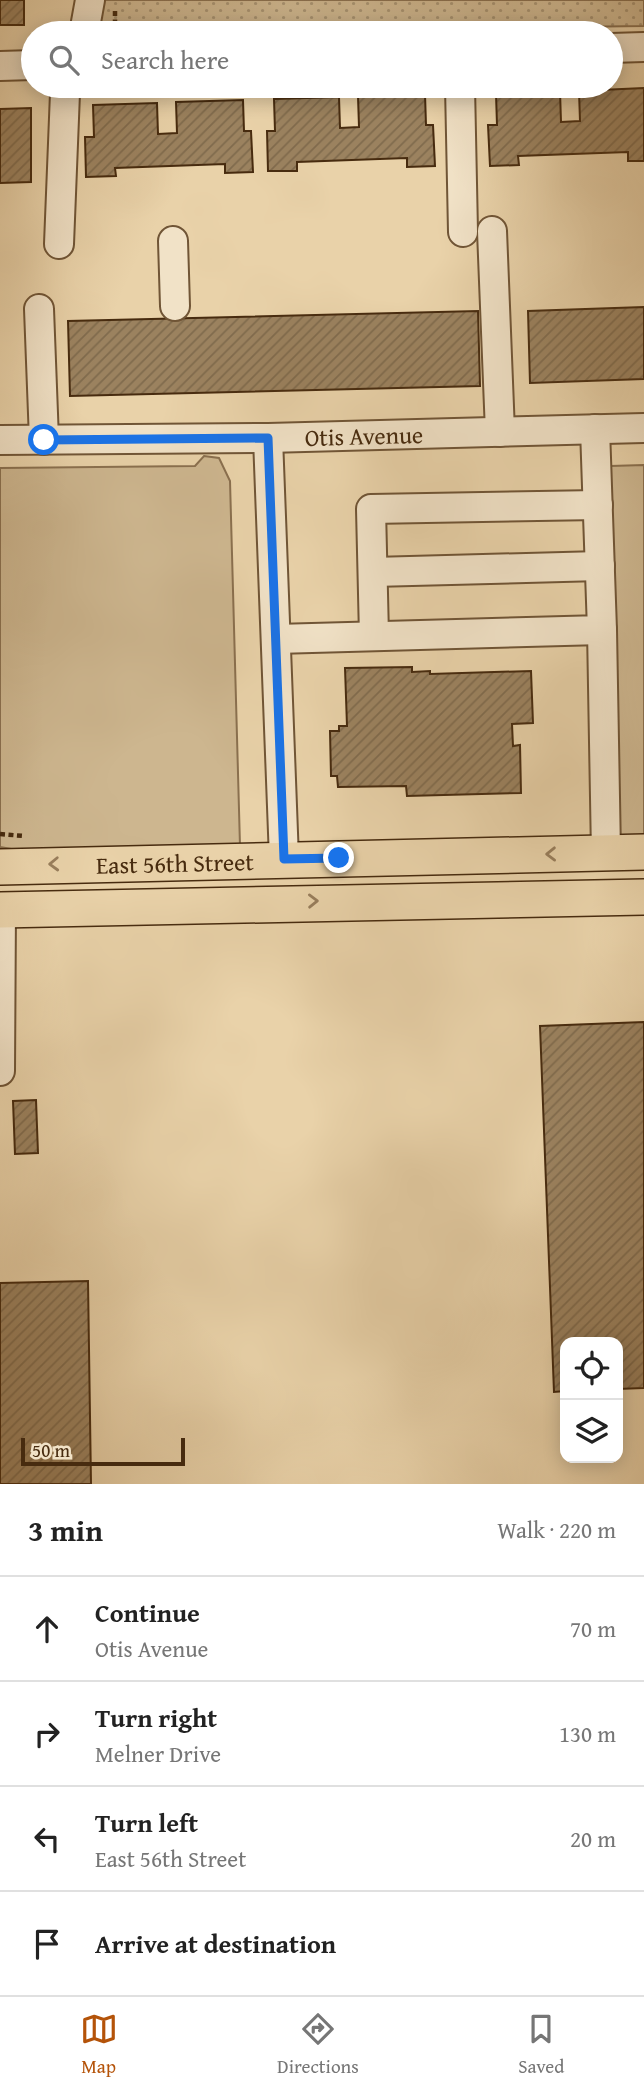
<!DOCTYPE html>
<html lang="en">
<head>
<meta charset="utf-8">
<style>
	:root { --surface:#fff; --page:#f6f6f6; --text:#222; --muted:#767676; --line:#e0e0e0; --accent:#b45309 }
	body { margin:0; font-family:"Gentium Book Plus",serif; background:var(--page); color:var(--text) }
	.controls { position:absolute; right:21px; bottom:21px; display:grid; overflow:hidden; border-radius:14px; box-shadow:0 4px 18px #0003 }
	.controls button { width:63px; height:63px; display:grid; place-items:center; padding:0; border:0; border-bottom:2px solid var(--line); background:var(--surface); color:var(--text); font:35px sans-serif }
	.scale { position:absolute; left:21px; bottom:18px; width:164px; box-sizing:border-box; padding-left:7px; border:4px solid #472b0f; border-top:0; font-size:19px; line-height:24px; white-space:nowrap; color:#472b0f; -webkit-text-stroke:5px #f1e2c7; paint-order:stroke }
	.stop { position:absolute; width:21px; height:21px; margin:-16px; border:5px solid #1a73e8; border-radius:50%; background:#fff }
	.stop.end { background:#1a73e8; border-color:#fff; box-shadow:0 2px 7px #0008 }
	.list { margin:0; padding:0; list-style:none }
	h2 { display:flex; justify-content:space-between; align-items:center; height:91px; margin:0; padding:0 28px; font-size:30px }
	h2 small { font-size:23px; font-weight:400; color:var(--muted) }
	.list li { display:grid; grid-template-columns:46px 1fr auto; gap:21px; align-items:center; box-sizing:border-box; height:105px; padding:0 28px; border-top:2px solid var(--line) }
	.list b { display:block; font-size:26px; white-space:nowrap }
	.list p { margin:0; font-size:23px; white-space:nowrap; color:var(--muted) }
	.list em { font-size:23px; font-style:normal; color:var(--muted) }
	.icon { flex:none; width:38px; height:38px; fill:none; stroke:currentColor; stroke-width:2; stroke-linecap:round; stroke-linejoin:round }
	.map { position:relative; flex:none; width:644px; height:1484px; overflow:hidden }
	.search { position:absolute; background:var(--surface); box-shadow:0 4px 18px #0003; left:21px; right:21px; top:21px; height:77px; display:flex; align-items:center; gap:18px; box-sizing:border-box; padding:0 24px; border-radius:38px; color:var(--muted); font-size:26px }
	.sheet { height:511px; background:var(--surface) }
	nav { display:flex; justify-content:space-around; align-items:center; box-sizing:border-box; height:98px; border-top:2px solid var(--line); background:var(--surface); font-size:19px; color:var(--muted) }
	nav a { display:grid; justify-items:center; gap:4px }
	nav .on { color:var(--accent) }
	.map>svg:first-child { display:block }
	.green { fill:#cdb68f; stroke:#8a704f; stroke-width:2 }
	.park { fill:url(#park-dots); stroke:#8a704f; stroke-width:2 }
	.building { fill:url(#building-hatch); stroke:#472b0f; stroke-width:2 }
	.lines { fill:none; stroke-linecap:round; stroke-linejoin:round }
	.minor-casing { stroke:#705536; stroke-width:32 }
	.major-casing { stroke:#472b0f; stroke-width:38 }
	.path { stroke:#472b0f; stroke-width:4.5; stroke-dasharray:5 3.5; stroke-linecap:butt }
	.minor { stroke:#f1e2c7; stroke-width:28 }
	.major { stroke:#e9d2a9; stroke-width:35 }
	.oneway { stroke:#987e5c }
	.route { stroke:#1a73e8; stroke-width:9 }
	.labels { text-anchor:middle; dominant-baseline:central; stroke-width:6; stroke-linejoin:round; paint-order:stroke }
	.street-label { font-size:24px; fill:#472b0f; stroke:#f1e2c7 }
</style>
</head>
<body>
<div class="map">
<svg width="644" height="1484" viewBox="0 0 644 1484">
	<defs>
		<pattern id="park-dots" width="8" height="8" patternUnits="userSpaceOnUse" patternTransform="scale(1.75)"><rect width="8" height="8" fill="#cdb68f"/><path d="M2 2h.1M6 6h.1" fill="none" stroke="#a89473" stroke-width="1.8" stroke-linecap="round"/></pattern>
		<pattern id="building-hatch" width="6" height="6" patternUnits="userSpaceOnUse" patternTransform="scale(1.75)"><rect width="6" height="6" fill="#9b825f"/><path d="M-1 1l2-2M0 6l6-6M5 7l2-2" fill="none" stroke="#806b4d"/></pattern>
	</defs>
	<rect width="100%" height="100%" fill="#e9d2a9"/>
	<filter id="stains"><feTurbulence type="fractalNoise" baseFrequency=".00286" numOctaves="4"/><feColorMatrix values="0 0 0 0 .2 0 0 0 0 .09 0 0 0 0 .02 0 0 0 .5 -.17"/></filter>
	<radialGradient id="worn" r=".72"><stop offset=".6" stop-color="#630" stop-opacity="0"/><stop offset="1" stop-color="#630" stop-opacity=".3"/></radialGradient>
	<path class="green" d="M204 456 219 458 230 481 240 846 46 855 0 847V468L195 466Z
		M644 465V839H611V466Z"/>
	<path class="park" d="M103 0H644V26L98 33Z"/>
	<path class="building" d="M0 0H24V25H0Z
		M644 88V161H628V152L518 156 519 165 490 166 488 125H497L496 94 560 91 561 122 580 121 579 91Z
		M425 94 426 125H433L435 166 407 167V158L297 162V171H268L267 131H275L274 99 339 97 340 128 359 127 358 96Z
		M243 100 244 131H251L253 172 225 173V164L115 168 116 176 86 177 85 137H94L93 105 157 103 158 134 177 133 176 102Z
		M31 108V182L0 183V109Z
		M644 307V379L530 383 528 311Z
		M478 311 480 386 70 396 68 321Z
		M412 667V672L430 671V674L531 671 533 723 512 724 513 746 520 745 521 793 407 796 406 786 338 787 337 776H331L330 731H339V726H347L345 668Z
		M644 1022V1388L618 1389V1342H565V1391L554 1392 540 1026Z
		M36 1100 38 1153 15 1154 13 1101Z
		M88 1281 91 1484H0V1283Z"/>
	<g class="lines">
		<defs>
			<g id="minor">
				<path d="M84 33 90 0"/>
				<path d="M611 48 644 47"/>
				<path d="M0 66 33 65"/>
				<path d="M460 86 463 232"/>
				<path d="M492 231 500 432"/>
				<path d="M173 241 175 306"/>
				<path d="M59 244 65 93 68 86"/>
				<path d="M39 309 44 440"/>
				<path d="M268 438 284 859"/>
				<path id="s1" d="M0 440 268 438 644 428"/>
				<path d="M373 572 600 566"/>
				<path d="M602 630 606 853"/>
				<path d="M374 636 371 509 598 505"/>
				<path d="M276 639 602 630 595 429"/>
				<path d="M0 1071 1 910"/>
			</g>
			<g id="major">
				<path id="s2" d="M0 867 644 852"/>
				<path d="M0 910 644 897"/>
			</g>
		</defs>
		<use href="#minor" class="minor-casing"/>
		<use href="#major" class="major-casing"/>
		<path class="path" d="M115 11V31
			M0 834 24 836"/>
		<use href="#minor" class="minor"/>
		<use href="#major" class="major"/>
	</g>
	<defs><path id="oneway-chevron" d="M-2-3.5L2.5 0L-2 3.5" fill="none" stroke-width="1.6" stroke-linecap="round" stroke-linejoin="round" transform="scale(1.75)"/></defs>
	<g class="oneway">
		<use href="#oneway-chevron" transform="translate(551 854) rotate(179)"/>
		<use href="#oneway-chevron" transform="translate(54 864) rotate(178)"/>
		<use href="#oneway-chevron" transform="translate(313 901) rotate(-1)"/>
	</g>
	<g class="lines">
		<path class="route" d="M44 440 268 438 284 859 339 858"/>
	</g>
	<g class="labels">
		<g class="street-label">
			<text stroke="none"><textPath href="#s1" startOffset="364">Otis Avenue</textPath></text>
			<text stroke="none"><textPath href="#s2" startOffset="175">East 56th Street</textPath></text>
		</g>
	</g>
	<rect width="100%" height="100%" filter="url(#stains)"/>
	<rect width="100%" height="100%" fill="url(#worn)"/>
</svg>
<div class="controls">
<button><svg class="icon" aria-label="locate" viewBox="0 0 24 24"><circle cx="12" cy="12" r="6"/><path d="M12 2v4M12 18v4M2 12h4M18 12h4"/></svg></button>
<button><svg class="icon" aria-label="layers" viewBox="0 0 24 24"><path d="M12 4l9 5-9 5-9-5zM3 14l9 5 9-5"/></svg></button>
</div>
<div class="scale">50 m</div>
<div class="stop" style="left:44px;top:440px"></div>
<div class="stop end" style="left:339px;top:858px"></div>
<div class="search"><svg class="icon" aria-label="search" viewBox="0 0 24 24"><circle cx="10" cy="10" r="6"/><path d="M15 15l6 6"/></svg>Search here</div>
</div>
<section class="sheet">
<h2>3 min<small>Walk · 220 m</small></h2>
<ul class="list">
<li><svg class="icon" aria-label="ahead" viewBox="0 0 24 24"><path d="M12 20V5M6 11l6-6 6 6"/></svg><div><b>Continue</b><p>Otis Avenue</p></div><em>70 m</em></li>
<li><svg class="icon" aria-label="right" viewBox="0 0 24 24"><path d="M7 20v-9h11M14 6l5 5-5 5"/></svg><div><b>Turn right</b><p>Melner Drive</p></div><em>130 m</em></li>
<li><svg class="icon" aria-label="left" viewBox="0 0 24 24"><path d="M17 20v-9H6M10 6l-5 5 5 5"/></svg><div><b>Turn left</b><p>East 56th Street</p></div><em>20 m</em></li>
<li><svg class="icon" aria-label="arrive" viewBox="0 0 24 24"><path d="M6 21V4h12l-3 4 3 4H6"/></svg><div><b>Arrive at destination</b></div></li>
</ul>
</section>
<nav>
<a class="on"><svg class="icon" aria-label="map" viewBox="0 0 24 24"><path d="M3 6l6-2 6 2 6-2v14l-6 2-6-2-6 2zM9 4v14M15 6v14"/></svg>Map</a>
<a><svg class="icon" aria-label="directions" viewBox="0 0 24 24"><path d="M12 3l9 9-9 9-9-9zM9 14v-3h6M13 9l2 2-2 2"/></svg>Directions</a>
<a><svg class="icon" aria-label="saved" viewBox="0 0 24 24"><path d="M7 4h10v16l-5-4-5 4z"/></svg>Saved</a>
</nav>
</body>
</html>
